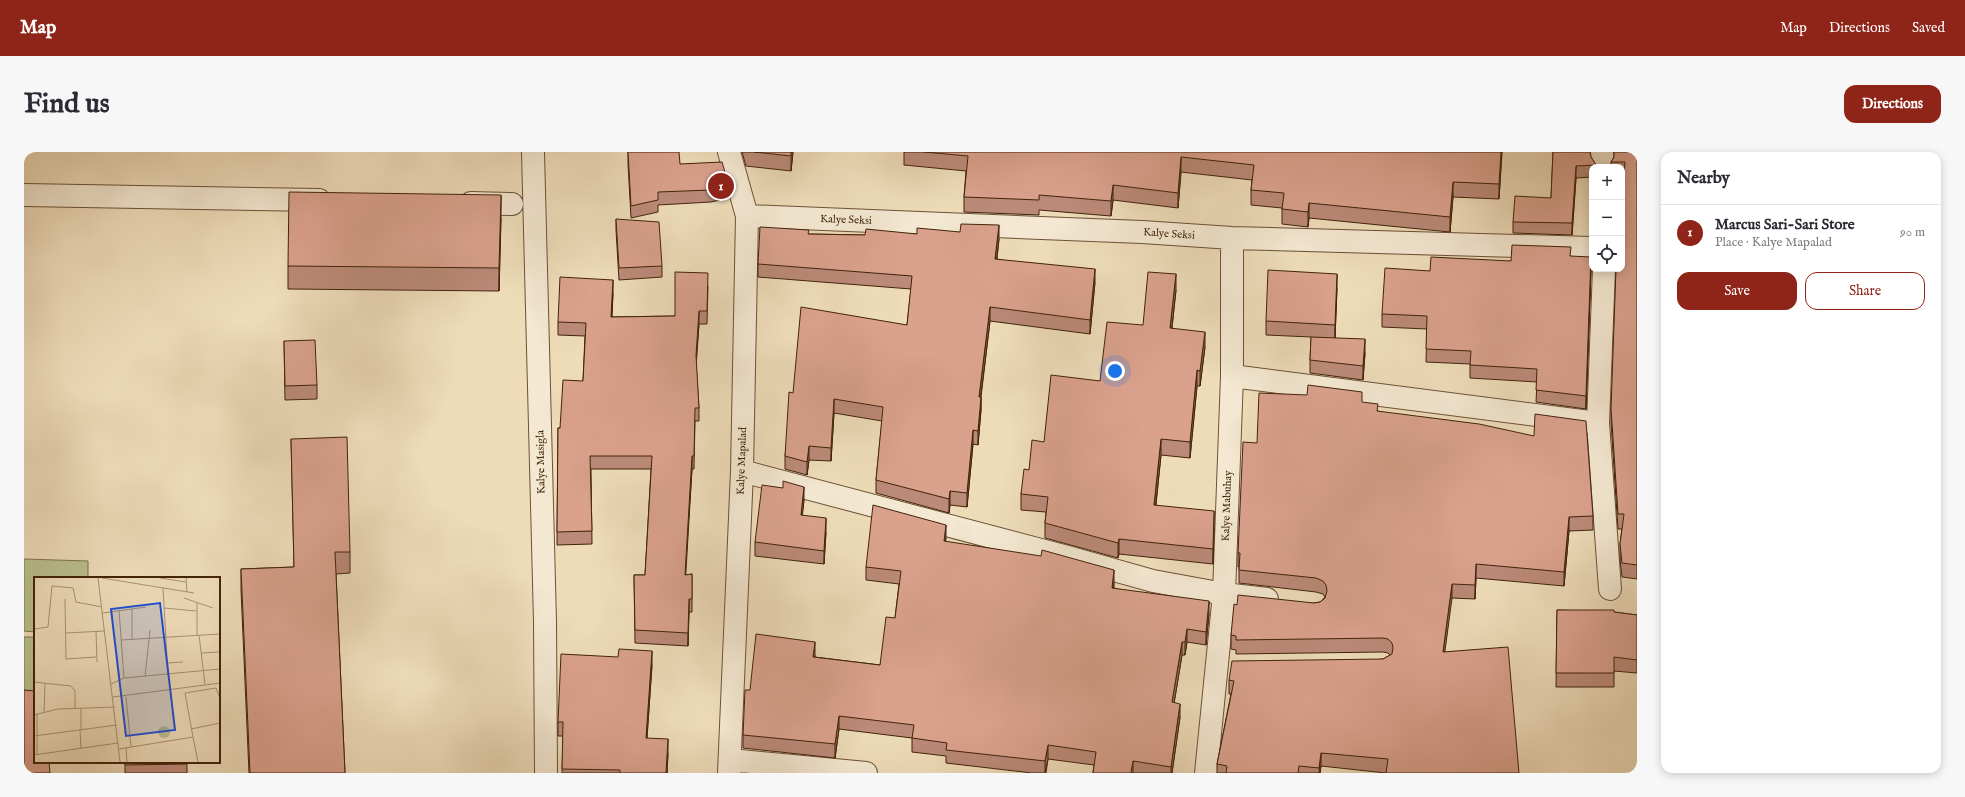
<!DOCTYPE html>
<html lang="en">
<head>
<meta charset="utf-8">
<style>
	:root { --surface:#fff; --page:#f7f7f7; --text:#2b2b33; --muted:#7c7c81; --line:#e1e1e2; --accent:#8f2418 }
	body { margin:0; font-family:"IM FELL English",serif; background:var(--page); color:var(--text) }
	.controls { position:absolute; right:12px; top:12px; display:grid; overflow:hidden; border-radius:8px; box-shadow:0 2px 10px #0003 }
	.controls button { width:36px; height:36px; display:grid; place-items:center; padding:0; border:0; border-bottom:1px solid var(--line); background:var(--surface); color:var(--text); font:20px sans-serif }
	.you { position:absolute; left:1091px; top:219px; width:14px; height:14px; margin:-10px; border:3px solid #fff; border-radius:50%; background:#1a73e8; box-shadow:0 0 0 6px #1a73e833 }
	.badge { display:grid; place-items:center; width:26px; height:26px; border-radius:50%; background:var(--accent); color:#fff; font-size:13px; font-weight:700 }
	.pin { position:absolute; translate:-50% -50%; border:2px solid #fff; box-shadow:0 1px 4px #0006 }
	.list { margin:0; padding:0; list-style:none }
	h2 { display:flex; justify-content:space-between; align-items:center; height:52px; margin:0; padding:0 16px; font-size:17px }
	h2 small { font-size:13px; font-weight:400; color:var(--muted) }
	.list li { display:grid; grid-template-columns:26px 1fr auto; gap:12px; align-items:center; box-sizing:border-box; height:56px; padding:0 16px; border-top:1px solid var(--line) }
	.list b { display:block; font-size:15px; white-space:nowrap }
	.list p { margin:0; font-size:13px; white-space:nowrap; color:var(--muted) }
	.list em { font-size:13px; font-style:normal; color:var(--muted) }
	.actions { display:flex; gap:8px; padding:12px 16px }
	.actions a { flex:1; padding:9px 0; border:1px solid var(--accent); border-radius:12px; text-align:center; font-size:14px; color:var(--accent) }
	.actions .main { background:var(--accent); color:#fff }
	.icon { flex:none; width:22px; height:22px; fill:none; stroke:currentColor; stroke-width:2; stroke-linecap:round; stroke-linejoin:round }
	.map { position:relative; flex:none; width:1613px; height:621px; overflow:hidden; border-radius:12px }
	header { display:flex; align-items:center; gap:24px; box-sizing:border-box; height:56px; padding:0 20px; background:var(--accent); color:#fff }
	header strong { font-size:19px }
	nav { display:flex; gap:22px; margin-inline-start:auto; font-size:14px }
	.intro { display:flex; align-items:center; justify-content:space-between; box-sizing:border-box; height:96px; padding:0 24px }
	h1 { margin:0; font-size:28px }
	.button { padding:10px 18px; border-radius:12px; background:var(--accent); color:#fff; font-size:14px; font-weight:700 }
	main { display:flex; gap:24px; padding:0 24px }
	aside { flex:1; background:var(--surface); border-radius:12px; box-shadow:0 2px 10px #0003 }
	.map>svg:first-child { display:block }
	.green { fill:#bac08f; stroke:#7e724c }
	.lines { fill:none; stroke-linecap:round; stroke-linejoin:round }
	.street-casing { stroke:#6c5136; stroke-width:24 }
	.street { stroke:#f4e8d2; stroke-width:22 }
	.wall { fill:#bb8a79; stroke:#41230a }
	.shaded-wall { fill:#997163; stroke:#41230a }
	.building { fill:#daa18d; stroke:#41230a }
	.labels { text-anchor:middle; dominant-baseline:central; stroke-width:3; stroke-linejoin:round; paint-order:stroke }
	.street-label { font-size:11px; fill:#41230a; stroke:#f4e8d2 }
	.inset-road { fill:none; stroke:#a99273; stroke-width:1 }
	.view { fill:#1d4ed8; fill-opacity:0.15; stroke:#1d4ed8; stroke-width:2 }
	.inset-edge { fill:none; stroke:#41230a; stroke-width:2 }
</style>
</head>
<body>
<header>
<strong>Map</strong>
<nav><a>Map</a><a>Directions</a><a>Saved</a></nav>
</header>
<div class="intro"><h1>Find us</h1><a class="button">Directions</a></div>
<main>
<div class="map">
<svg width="1613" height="621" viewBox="0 0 1613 621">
	<rect width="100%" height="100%" fill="#eedcb9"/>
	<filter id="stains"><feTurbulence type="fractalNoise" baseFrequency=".005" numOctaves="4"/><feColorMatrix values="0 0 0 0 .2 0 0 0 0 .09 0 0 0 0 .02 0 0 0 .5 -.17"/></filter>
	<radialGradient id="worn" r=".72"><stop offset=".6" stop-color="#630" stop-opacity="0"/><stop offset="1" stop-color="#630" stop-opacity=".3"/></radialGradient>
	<path class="green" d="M0 407 64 409V426H11V480L0 479Z
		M0 485H11V555H0Z"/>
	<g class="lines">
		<defs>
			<path id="street" d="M509 0 521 470 522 621
				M1578 0 1579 15
				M0 43 295 48
				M447 51 488 52
				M723 64 1118 80 1208 86 1568 96
				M1580 117 1574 271 1586 437
				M1208 224 1574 271
				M718 319 1047 406 1129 429 1200 442 1243 447
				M706 608 842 621
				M705 621 718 319 723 64 705 0
				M1182 621 1200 442 1208 224V86"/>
		</defs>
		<use href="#street" class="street-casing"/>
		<use href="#street" class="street"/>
	</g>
	<path class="wall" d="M604 0 656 12 705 34V46L687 50 634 53V60L607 66 604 12Z
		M718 0H769L767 19 722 14Z
		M880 0H1478L1475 47 1429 45 1426 80 1285 66 1284 75 1258 72V56L1227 53V38L1228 28 1157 20 1154 56 1089 48 1087 64 1015 58V63L940 60V45L942 19 880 13Z
		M1529 0 1567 5 1572 13V15H1568V25L1552 26 1548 83 1489 81V70L1527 46Z
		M1613 0V427L1598 425 1596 407V392L1598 377H1594L1587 271V256L1598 117 1600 24H1598V15H1587V10L1590 5Z
		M477 66 475 139 264 137V114Z
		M592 67 638 114V125L595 128 592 78Z
		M785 82 841 83 893 82 975 87 973 107 1071 130 1066 182 966 169 957 245V258L954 293 949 292 943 355 926 353 925 361 852 341V328L858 269 810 261 807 309 785 308 783 323 761 317V304L769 241 883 173 887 137 734 125V112Z
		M1547 104 1567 118 1562 257 1512 250 1513 230 1446 226V212L1402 210 1403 177 1358 175V162L1406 119 1487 109Z
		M684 134 683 172H675L672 210 675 256V269H671L670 317H668L661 423 668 422V460H665L664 494 611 491 610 423H621L627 317H567L568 392 533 393 534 276H536L559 229 561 184 534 183V170L589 141 588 165 651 164Z
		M1313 136 1311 186 1341 201 1339 228 1286 221V208L1287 185 1242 183V169Z
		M1152 138 1148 176 1181 195 1176 234H1173L1166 306 1137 303 1132 353 1190 375 1189 412 1095 402 1094 406 1021 386V371L1022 360 997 358V342L1005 318 1020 290 1076 229 1119 173Z
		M260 189 293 233V247L261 248Z
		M1338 251 1354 259 1569 364V378L1545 379 1540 434 1452 426 1451 447 1428 446 1362 621 1297 614 1296 621H1193V612L1207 542H1205V528L1359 507 1366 503 1364 501 1359 500 1212 502V498L1207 497V483L1213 453 1290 451 1296 450 1301 445 1299 442 1292 440 1215 431V415H1214V401L1233 291Z
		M267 287 326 400V421L312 422 321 621H225L217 438V417L270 415Z
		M780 348 778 363 802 380 800 412 731 404V390Z
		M922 386 921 390 1090 431V436L1185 462 1182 493 1163 490 1161 503H1158L1150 551 1156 565 1148 621H1069L1070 613 1024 607 1022 621H1008L922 611V604L888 600V586L815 577 811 606 719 596V583L726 538 791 503V505L856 513 871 466 875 432 842 428V415Z
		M1533 458 1590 460 1613 463V521L1590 519V535H1532Z
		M594 505 628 513 623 586 644 601 643 621H538L539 584H534V570Z
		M101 610H163V621H101Z"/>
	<path class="shaded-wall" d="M767 0H769L767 19Z
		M1477 0H1478L1475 47V32Z
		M1157 5V20L1154 56V41Z
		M1552 14V26L1548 83V71Z
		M1429 30V45L1426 80V65Z
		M1089 33V48L1087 64V49Z
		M477 43V66L475 139V116Z
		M1285 51V66L1284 75V60Z
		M975 73V87L971 121V107Z
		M1567 105V118L1562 257V244Z
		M1071 117V130L1066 182V168Z
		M1152 122V138L1146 192V176Z
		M1313 122V136L1311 186V173Z
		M589 128V141L587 178V165Z
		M966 155V169L955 258V245Z
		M675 159V172L672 216V203Z
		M1181 180V195L1176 234V219Z
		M1341 187V201L1339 228V214Z
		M1173 218V234L1166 306V290Z
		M957 245V258L954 293V279Z
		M810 247V261L807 309V296Z
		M949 278V292L943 355V341Z
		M1137 287V303L1130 368V353Z
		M785 294V308L783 323V310Z
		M668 304V317L661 436V423Z
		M780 335V348L777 377V363Z
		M926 339V353L925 361V347Z
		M1190 359V375L1189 412V397Z
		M1545 365V379L1540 434V420Z
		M802 366V380L800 412V399Z
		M922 373V386L920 402V389Z
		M1095 387V402L1094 406V391Z
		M1452 412V426L1451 447V433Z
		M1090 418V431L1088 449V436Z
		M1428 432V446L1419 514V500Z
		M665 447V460L664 494V481Z
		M1185 449V462L1182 493V480Z
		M1163 477V490L1161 503V490Z
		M791 490V503L789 518V505Z
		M1158 490V503L1148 564V550Z
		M628 499V513L622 599V586Z
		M1156 552V565L1148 621H1147V615Z
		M815 564V577L811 606V592Z
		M644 587V601L643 621H642Z
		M1024 593V607L1021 621V609Z
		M1297 601V614L1296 621H1295Z
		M1109 609V621H1107Z"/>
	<path class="building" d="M604 0H655L656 12 698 10 705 34 687 38 634 40V48L607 54Z
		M730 0H767V4Z
		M900 0H1477L1475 32 1429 30 1426 65 1285 51 1284 60 1258 57 1260 41 1227 38 1230 13 1157 5 1154 41 1089 33 1087 49 1015 43V48L940 45 944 4Z
		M1529 0H1566L1567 5 1572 13 1552 14 1548 71 1489 70 1491 44 1527 46Z
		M1590 0H1613V413L1598 411 1596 392 1600 362H1594L1587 256 1592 117H1598V55L1601 10H1587L1590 5Z
		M265 40 477 43 475 116 264 114Z
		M592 67 635 70 638 114 595 116Z
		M937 72 975 73 971 107 1071 117 1066 168 966 155 955 245H957L954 279 949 278 943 341 926 339 925 347 852 328 859 255 810 247 807 296 785 294 783 310 761 304 765 240 769 241 777 155 883 173 888 124 734 112 736 75 785 78 784 82 841 83 842 77 893 82V76L936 80Z
		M1488 93 1547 95 1546 104 1567 105 1562 244 1512 238 1513 217 1446 213 1447 199 1402 197 1403 164 1358 162 1361 116 1406 119 1407 105 1487 109Z
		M1244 118 1313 122 1311 173 1242 169Z
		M651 120 684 121 683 159H675L672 203 675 256H671L670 304H668L661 423 668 422V447H665L664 481 611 478 610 423H621L628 304H566L568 379 533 380 534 276H536L539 228 559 229 562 171 534 170 536 125 589 128 587 165 651 164Z
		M1124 120 1152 122 1146 176 1181 180 1176 219 1173 218 1166 290 1137 287 1130 353 1190 359 1189 397 1095 387 1094 391 1021 371 1024 345 997 342 1000 317 1005 318 1008 288 1020 290 1027 223 1076 229 1083 170 1119 173Z
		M1287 185 1341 187 1339 214 1286 208Z
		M291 188 293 233 261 234 260 189Z
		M1284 233 1338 240V250L1354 252 1353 259 1455 272 1510 284 1511 262 1562 269 1569 364 1545 365 1540 420 1452 412 1451 433 1428 432 1419 500 1484 495 1495 621H1362L1364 607 1297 601 1295 616 1275 614 1274 621H1202L1203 614 1193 612 1210 529 1205 528 1208 509 1359 507 1368 502 1369 496 1368 491 1364 487 1359 486 1212 488V484L1207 483 1210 452 1213 453 1214 443 1290 451 1296 450 1301 446 1303 439 1302 433 1299 429 1292 426 1215 418 1216 401H1214L1219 290 1233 291 1235 241 1283 243Z
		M323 285 326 400H311L321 621H226L217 417 270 415 267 287Z
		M759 329 780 335 777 363 802 366 800 399 731 390 738 333 759 336Z
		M849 353 922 373 920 389 1017 404 1018 398 1090 418 1088 436 1185 449 1182 480 1163 477 1161 490H1158L1148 550 1156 552 1147 615 1109 609 1107 621H1069L1072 600 1024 593 1021 609 922 598 923 591 888 586 890 573 815 564 811 592 719 583 721 538H726L732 482 791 490 789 505 856 513 862 465 871 466 877 419 842 415Z
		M1533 458H1590V460L1613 463V508L1590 505V521H1532Z
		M595 497 628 499 622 586 644 587 642 621H596V618L538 617 539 570H534L537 502 594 505Z
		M0 538 11 539V610H25L26 621H0Z
		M101 610H163V612L101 613Z"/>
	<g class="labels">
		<g class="street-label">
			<text transform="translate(822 68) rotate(2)">Kalye Seksi</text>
			<text transform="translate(1145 82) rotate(4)">Kalye Seksi</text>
			<text transform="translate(718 309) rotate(-88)">Kalye Mapalad</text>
			<text transform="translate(517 310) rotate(-91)">Kalye Masigla</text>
			<text transform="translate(1203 354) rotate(-88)">Kalye Mabuhay</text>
		</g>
	</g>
	<g transform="translate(10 425)">
		<rect width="186" height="186" fill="#eedcb9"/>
		<path d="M124 155a6 6 0 1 1 12 0a6 6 0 1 1-12 0Z" fill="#bac08f"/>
		<path class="inset-road" d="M64 1 86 185M68 1 160 16M126 1 152 5M152 1 153 15M129 11 134 98M150 21 179 31M31 22 32 82 62 80M130 31 162 34M85 33 90 101M69 36 112 30M0 52 14 50 18 9 39 11 42 25 68 30M62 54 63 85M32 56 71 54M165 58 171 107M163 59V25M98 62V32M87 63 186 57M167 76 186 75M133 86 149 85M111 99 116 53M0 105 37 109 41 114V131M77 107 90 101 186 92M79 120 186 106M92 120 97 170M47 131V153M10 136 11 106M0 138 24 132 81 130M157 152 186 146M46 153 47 171M0 159 83 148M159 160 164 185M92 170 93 185M85 172 159 160 151 116 182 111 186 121M0 178 84 166M3 178V137"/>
		<path class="view" d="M126 26 141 153 92 159 77 32Z"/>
		<rect width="186" height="186" class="inset-edge"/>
	</g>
	<rect width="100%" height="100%" filter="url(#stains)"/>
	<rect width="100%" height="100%" fill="url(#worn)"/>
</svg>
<div class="controls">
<button>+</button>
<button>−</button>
<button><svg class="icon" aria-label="locate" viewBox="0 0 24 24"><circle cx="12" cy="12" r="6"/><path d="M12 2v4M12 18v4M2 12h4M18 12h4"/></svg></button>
</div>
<div class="you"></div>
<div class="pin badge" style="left:697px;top:34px">1</div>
</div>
<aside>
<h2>Nearby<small></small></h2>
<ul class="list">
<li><span class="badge">1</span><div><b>Marcus Sari-Sari Store</b><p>Place · Kalye Mapalad</p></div><em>90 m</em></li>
</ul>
<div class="actions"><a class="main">Save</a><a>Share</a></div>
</aside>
</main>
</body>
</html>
